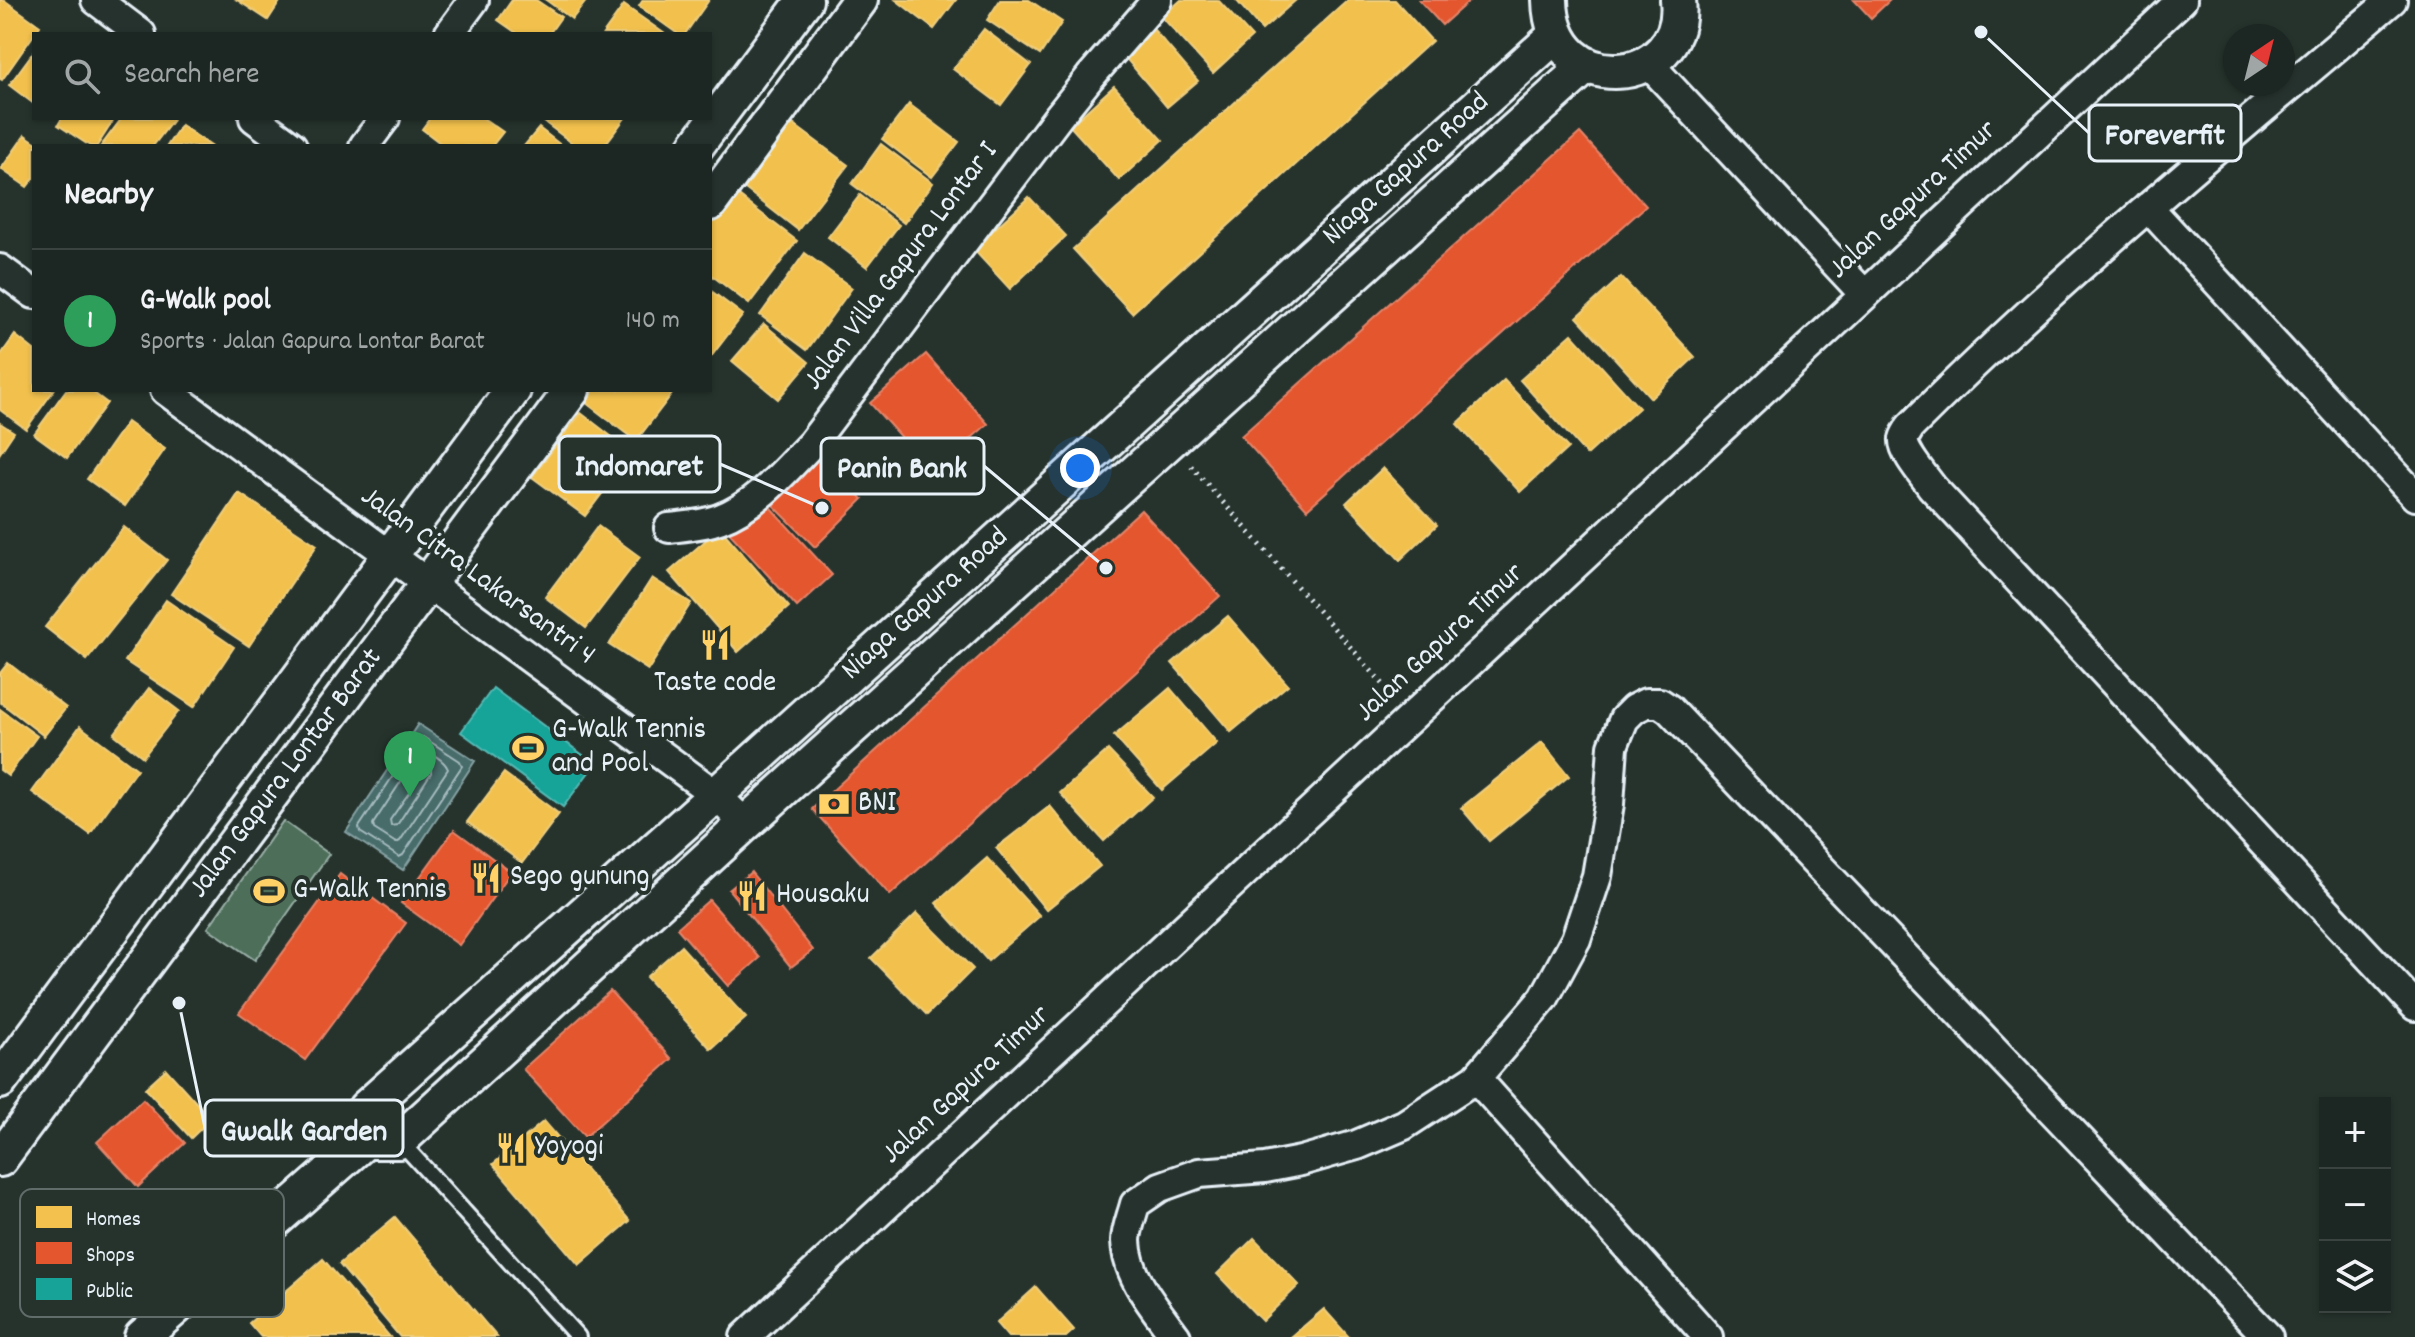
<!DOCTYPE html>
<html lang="en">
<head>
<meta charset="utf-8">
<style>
	:root { --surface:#1c2622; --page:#29322f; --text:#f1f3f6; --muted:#a0a5a5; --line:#3a4340; --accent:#ffd166 }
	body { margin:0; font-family:Dekko,sans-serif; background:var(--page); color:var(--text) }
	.controls { position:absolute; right:24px; bottom:24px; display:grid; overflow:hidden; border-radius:0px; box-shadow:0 2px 6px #0004 }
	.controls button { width:72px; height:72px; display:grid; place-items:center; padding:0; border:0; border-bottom:2px solid var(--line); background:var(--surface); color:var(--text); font:40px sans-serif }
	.compass { position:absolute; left:2223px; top:24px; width:72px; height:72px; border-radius:50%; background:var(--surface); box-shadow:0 2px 6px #0004; rotate:35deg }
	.you { position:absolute; left:1080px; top:468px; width:28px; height:28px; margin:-20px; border:6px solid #fff; border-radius:50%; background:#1a73e8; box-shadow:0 0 0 12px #1a73e833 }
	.badge { display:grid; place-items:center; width:52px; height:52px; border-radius:50%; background:var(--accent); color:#fff; font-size:26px; font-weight:700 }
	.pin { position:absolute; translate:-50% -66px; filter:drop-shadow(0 2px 4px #0008) }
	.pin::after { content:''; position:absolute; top:42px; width:28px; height:24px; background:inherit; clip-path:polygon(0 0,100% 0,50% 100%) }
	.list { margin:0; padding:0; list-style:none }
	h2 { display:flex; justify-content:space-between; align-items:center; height:104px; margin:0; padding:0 32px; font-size:34px }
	h2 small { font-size:26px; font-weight:400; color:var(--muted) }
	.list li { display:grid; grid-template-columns:52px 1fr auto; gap:24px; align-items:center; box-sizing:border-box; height:144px; padding:0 32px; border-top:2px solid var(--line) }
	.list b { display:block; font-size:30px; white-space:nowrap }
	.list p { margin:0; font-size:26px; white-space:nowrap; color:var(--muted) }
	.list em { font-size:26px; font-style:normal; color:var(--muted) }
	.icon { flex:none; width:44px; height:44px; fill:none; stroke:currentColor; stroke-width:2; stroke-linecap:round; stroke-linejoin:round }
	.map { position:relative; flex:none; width:2415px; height:1337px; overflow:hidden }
	.search { position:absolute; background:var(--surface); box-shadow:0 2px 6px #0004; left:32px; top:32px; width:680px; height:88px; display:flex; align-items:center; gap:20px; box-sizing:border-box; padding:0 28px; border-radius:0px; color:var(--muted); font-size:30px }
	.panel { position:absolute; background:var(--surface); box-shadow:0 2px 6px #0004; left:32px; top:144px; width:680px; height:248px; border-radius:0px }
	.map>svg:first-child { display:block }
	.green { fill:#4d6e59; stroke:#9ab0a8; stroke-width:2 }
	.water { fill:#476c6b; stroke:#87a1a3; stroke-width:2 }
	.homes { fill:#f2c14e; stroke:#efcf81; stroke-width:2 }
	.shops { fill:#e4572e; stroke:#e5856b; stroke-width:2 }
	.public { fill:#17a398; stroke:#56bab5; stroke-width:2 }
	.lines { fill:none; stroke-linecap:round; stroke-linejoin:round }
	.shore { stroke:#a8bcc0; stroke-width:2 }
	.service-casing { stroke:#e8f1f8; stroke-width:20 }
	.minor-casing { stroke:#e8f1f8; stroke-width:34 }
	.tertiary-casing { stroke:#e8f1f8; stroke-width:40 }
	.path { stroke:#e8f1f8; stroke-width:5; stroke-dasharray:2 6; stroke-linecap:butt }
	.service { stroke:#26332d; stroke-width:14 }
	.minor { stroke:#26332d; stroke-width:28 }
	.tertiary { stroke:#26332d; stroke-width:34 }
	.labels { text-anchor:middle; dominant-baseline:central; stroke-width:8; stroke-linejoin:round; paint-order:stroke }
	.street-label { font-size:30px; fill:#e8f1f8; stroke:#26332d }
	.poi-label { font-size:30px; fill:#e8f1f8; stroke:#26332d; text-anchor:start }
	.key { fill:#26332d; stroke:#606c6a; stroke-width:2 }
	.key-label { font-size:22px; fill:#e8f1f8 }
	.leader { fill:none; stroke:#e8f1f8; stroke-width:3 }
	.callout-dot { fill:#e8f1f8; stroke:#26332d; stroke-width:3 }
	.callout { fill:#26332d; stroke:#e8f1f8; stroke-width:3 }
	.callout-label { font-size:32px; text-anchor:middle; font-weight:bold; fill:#e8f1f8 }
</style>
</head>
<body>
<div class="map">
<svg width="2415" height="1337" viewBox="0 0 2415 1337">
	<rect width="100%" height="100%" fill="#26332d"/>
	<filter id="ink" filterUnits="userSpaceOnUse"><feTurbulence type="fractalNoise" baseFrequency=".0125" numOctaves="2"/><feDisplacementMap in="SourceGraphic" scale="16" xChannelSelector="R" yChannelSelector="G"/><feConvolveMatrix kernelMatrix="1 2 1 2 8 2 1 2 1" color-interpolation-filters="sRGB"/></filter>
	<g filter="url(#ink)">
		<path class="green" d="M283 821 329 854 255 960 208 928Z"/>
		<path class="water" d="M418 724 475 761 403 870 346 832Z"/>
		<path class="homes" d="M0 0H4L40 26 2 80 0 79Z
			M237 0H281L268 20Z
			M512 0H536L561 17 549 34H518L498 20Z
			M546 0H587L572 19Z
			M643 0H709L685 34H678L639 6Z
			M896 0H956L934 29Z
			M1000 0H1029L1062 22 1040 55 987 20Z
			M1181 0H1218L1252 37 1213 73 1162 17Z
			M1236 0H1296L1262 30Z
			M1348 0H1395L1432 41 1132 313 1073 249Z
			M624 5 665 34H603Z
			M984 29 1031 65 1001 105 953 69Z
			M1154 30 1198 81 1167 107 1123 55Z
			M34 51V104L9 85Z
			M1114 86 1163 140 1119 180 1070 126Z
			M909 104 959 142 932 177 882 139Z
			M62 118H115L97 146H90L58 125Z
			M122 118H170L173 120 153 146H101Z
			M430 118H483L503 132 492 146H444L422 129Z
			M539 118H625L604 146H576Z
			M789 121 848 165 798 230 740 185Z
			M181 125 211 146H167Z
			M539 128 562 146H524Z
			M25 135 41 146H34V178L27 187 1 169Z
			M881 144 933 183 904 223 852 184Z
			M735 193 797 241 749 304 710 274V225Z
			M860 195 899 225 867 267 828 237Z
			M1029 197 1066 236 1010 289 973 249Z
			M805 253 852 288 807 350 760 315Z
			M1621 277 1695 357 1651 398 1577 317Z
			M710 290 743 315 710 358Z
			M764 324 809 362 778 399 732 361Z
			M1572 334 1639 408 1587 455 1520 380Z
			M15 335 34 350V390H54L26 429 0 410V356Z
			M1504 380 1568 448 1520 492 1457 424Z
			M66 390H90L107 403 67 458 34 434Z
			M594 390H675L636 441 585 402Z
			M581 413 633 453 585 516 532 477Z
			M127 422 165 449 125 506 87 479Z
			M0 423 14 432 0 453Z
			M1383 468 1437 525 1400 560 1346 503Z
			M239 493 317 545 249 646 171 594Z
			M598 526 640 557 586 628 545 597Z
			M124 527 167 560 87 660 45 627Z
			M720 528 789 607 738 652 669 572Z
			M652 578 691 603 648 670 609 645Z
			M166 600 234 647 194 707 125 661Z
			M1228 616 1288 685 1231 732 1172 663Z
			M8 663 66 708 44 736 0 702V673Z
			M149 688 179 711 143 757 114 734Z
			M1170 688 1217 743 1162 790 1114 736Z
			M0 709 37 736 8 776 0 770Z
			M80 726 137 769 90 834 32 792Z
			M1542 742 1569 776 1489 841 1461 808Z
			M1108 750 1153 797 1104 841 1060 793Z
			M504 773 559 814 522 863 467 822Z
			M1050 806 1100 866 1046 910 996 848Z
			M987 858 1040 916 988 961 936 903Z
			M917 913 973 969 927 1015 871 958Z
			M681 946 746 1018 711 1049 646 977Z
			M166 1069 211 1119 191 1138 145 1088Z
			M544 1121 630 1221 579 1265 493 1164Z
			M395 1217 497 1337H400L339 1264Z
			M1254 1238 1299 1285 1262 1321 1217 1274Z
			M323 1259 390 1337H261L249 1323Z
			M1036 1287 1074 1330 1066 1337H1008L996 1323Z
			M1324 1309 1349 1337H1291Z"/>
		<path class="shops" d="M1419 0H1470L1442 25Z
			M1854 0H1890L1871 18Z
			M1580 133 1646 206 1307 509 1241 436Z
			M926 354 988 424 932 472 870 403Z
			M816 452 863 499 815 547 768 500Z
			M761 497 832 575 797 607 726 529Z
			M1141 510 1220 596 890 895 812 809Z
			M454 830 511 872 459 945 401 903Z
			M751 872 813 950 791 967 729 890Z
			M340 874 406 923 305 1060 239 1013Z
			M709 900 760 958 728 986 677 928Z
			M610 991 672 1059 585 1137 523 1069Z
			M143 1099 185 1143 138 1187 97 1142Z"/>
		<path class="public" d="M493 688 595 764 563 807 461 732Z"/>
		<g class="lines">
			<path class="shore" d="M419 737H423L460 761 462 766 403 855 399 857 360 832 359 827Z
				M421 751C429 750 445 761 448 769L400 841 396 843 374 829 373 824Z
				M427 767 431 769V773L397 825 391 826 390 820Z"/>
			<defs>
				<path id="service" d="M398 1139 578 1337"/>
				<path id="minor" d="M96 0 141 34
					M2392 0C2228 139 2062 275 1910 427 1909 430 1904 436 1904 439 1902 451 1925 477 1932 487L2415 1006
					M449 34 474 0
					M1648 63 1864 294
					M254 118 292 146
					M364 146 385 118
					M2148 207 2415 496
					M0 269 34 294
					M165 390 716 795 745 824
					M669 528C686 526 703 525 719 519 757 505 785 471 812 443L1058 117 1090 77 1157 0
					M1476 1078 1708 1337
					M745 1337 2182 0
					M1176 1337C1156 1309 1127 1278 1126 1241 1126 1230 1132 1216 1135 1204L1160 1187 1199 1173 1265 1168 1301 1161 1357 1145 1404 1125 1476 1078 1544 998 1576 939 1597 876 1609 804 1613 746 1624 719 1634 709 1646 703H1660L1669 709 2268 1337"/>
				<g id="tertiary">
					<path d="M1550 0C1552 102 1688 87 1678 0"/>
					<path d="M1556 35 716 795 366 1108 365 1141H399L745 824 1586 66"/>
					<path d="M696 146 805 0"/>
					<path d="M710 203 860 0"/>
					<path d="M0 1081 513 390"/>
					<path id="s1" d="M0 1159 572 390"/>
					<path d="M142 1337 365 1141"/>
				</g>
			</defs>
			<use href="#service" class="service-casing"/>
			<use href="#minor" class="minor-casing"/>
			<use href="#tertiary" class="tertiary-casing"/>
			<path class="path" d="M1191 466 1391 693"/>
			<use href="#service" class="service"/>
			<use href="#minor" class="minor"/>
			<use href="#tertiary" class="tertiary"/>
		</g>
	</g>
	<defs>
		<symbol id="restaurant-bare" viewBox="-9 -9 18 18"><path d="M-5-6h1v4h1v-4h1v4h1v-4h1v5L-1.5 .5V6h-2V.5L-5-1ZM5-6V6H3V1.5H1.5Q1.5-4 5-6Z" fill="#ffd166" stroke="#26332d" stroke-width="2.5" paint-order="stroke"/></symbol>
		<symbol id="stadium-bare" viewBox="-9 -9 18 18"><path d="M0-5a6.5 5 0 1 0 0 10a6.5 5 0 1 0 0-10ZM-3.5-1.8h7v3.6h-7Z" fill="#ffd166" stroke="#26332d" stroke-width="2.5" paint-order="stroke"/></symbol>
		<symbol id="bank-bare" viewBox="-9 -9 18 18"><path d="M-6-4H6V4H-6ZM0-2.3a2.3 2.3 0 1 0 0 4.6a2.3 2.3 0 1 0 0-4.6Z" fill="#ffd166" stroke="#26332d" stroke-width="2.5" paint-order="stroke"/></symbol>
	</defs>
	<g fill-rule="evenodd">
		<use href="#restaurant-bare" x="693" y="623" width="44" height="44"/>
		<use href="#stadium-bare" x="506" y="726" width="44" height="44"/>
		<use href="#bank-bare" x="812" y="782" width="44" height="44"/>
		<use href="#restaurant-bare" x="464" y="856" width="44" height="44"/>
		<use href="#stadium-bare" x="247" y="869" width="44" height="44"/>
		<use href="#restaurant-bare" x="730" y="874" width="44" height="44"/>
		<use href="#restaurant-bare" x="489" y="1126" width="44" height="44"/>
	</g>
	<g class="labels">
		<g class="street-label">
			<text transform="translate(1407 170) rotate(-42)">Niaga Gapura Road</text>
			<text transform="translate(1914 201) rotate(-43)">Jalan Gapura Timur</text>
			<text transform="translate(902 267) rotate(-53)">Jalan Villa Gapura Lontar I</text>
			<text transform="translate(477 577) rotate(36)">Jalan Citra Lakarsantri 4</text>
			<text transform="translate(926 605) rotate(-42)">Niaga Gapura Road</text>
			<text transform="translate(1441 644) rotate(-43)">Jalan Gapura Timur</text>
			<text stroke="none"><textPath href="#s1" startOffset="480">Jalan Gapura Lontar Barat</textPath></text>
			<text transform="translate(967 1086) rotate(-43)">Jalan Gapura Timur</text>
		</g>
		<g class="poi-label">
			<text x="715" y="684" text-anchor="middle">Taste code</text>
			<text x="552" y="731">G-Walk Tennis<tspan x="552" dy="34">and Pool</tspan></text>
			<text x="858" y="804">BNI</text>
			<text x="510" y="878">Sego gunung</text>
			<text x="293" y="891">G-Walk Tennis</text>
			<text x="776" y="896">Housaku</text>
			<text x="535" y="1148">Yoyogi</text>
		</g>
	</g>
	<rect x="20" y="1189" width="264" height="128" rx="12" class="key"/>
	<rect x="36" y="1206" width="36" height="22" fill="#f2c14e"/>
	<rect x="36" y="1242" width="36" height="22" fill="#e4572e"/>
	<rect x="36" y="1278" width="36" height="22" fill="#17a398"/>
	<g class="key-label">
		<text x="86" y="1225">Homes</text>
		<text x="86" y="1261">Shops</text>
		<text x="86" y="1297">Public</text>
	</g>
	<path class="leader" d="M1981 32L2089 133M822 508L720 464M1106 568L984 466M179 1003L205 1128"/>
	<g class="callout-dot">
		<circle cx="1981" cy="32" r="8"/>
		<circle cx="822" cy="508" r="8"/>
		<circle cx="1106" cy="568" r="8"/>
		<circle cx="179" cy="1003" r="8"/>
	</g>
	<g class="callout">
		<rect x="2089" y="105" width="152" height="56" rx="8"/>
		<rect x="559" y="436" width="161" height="56" rx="8"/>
		<rect x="821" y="438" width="163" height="56" rx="8"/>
		<rect x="205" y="1100" width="198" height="56" rx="8"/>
	</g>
	<g class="callout-label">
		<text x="2165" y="144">Foreverfit</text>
		<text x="639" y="475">Indomaret</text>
		<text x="902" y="477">Panin Bank</text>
		<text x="304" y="1140">Gwalk Garden</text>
	</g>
</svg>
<div class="controls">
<button>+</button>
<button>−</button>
<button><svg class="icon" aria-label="layers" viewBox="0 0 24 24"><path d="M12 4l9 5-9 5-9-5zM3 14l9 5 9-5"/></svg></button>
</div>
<svg class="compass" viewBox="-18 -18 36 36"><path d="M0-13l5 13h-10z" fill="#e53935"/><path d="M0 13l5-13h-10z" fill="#a0a5a5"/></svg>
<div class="you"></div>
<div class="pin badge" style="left:410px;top:797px;background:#2e9e5b">1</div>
<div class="search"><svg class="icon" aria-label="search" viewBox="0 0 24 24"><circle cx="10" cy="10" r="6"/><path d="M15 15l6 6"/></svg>Search here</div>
<section class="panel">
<h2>Nearby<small></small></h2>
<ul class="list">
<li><span class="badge" style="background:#2e9e5b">1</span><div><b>G-Walk pool</b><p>Sports · Jalan Gapura Lontar Barat</p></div><em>140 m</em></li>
</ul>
</section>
</div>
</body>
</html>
